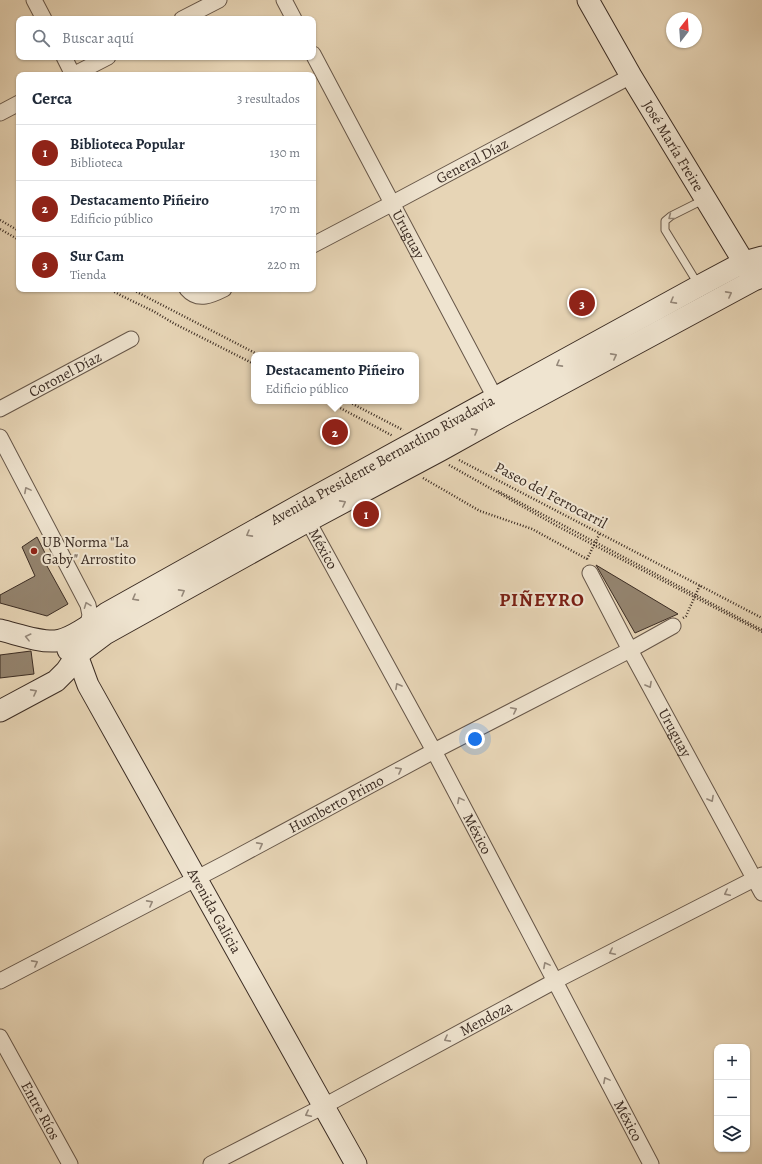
<!DOCTYPE html>
<html lang="es">
<head>
<meta charset="utf-8">
<style>
	:root { --surface:#fff; --page:#f2f2f3; --text:#1f2937; --muted:#747a83; --line:#e0e1e3; --accent:#8f2418 }
	body { margin:0; font-family:Alegreya,serif; background:var(--page); color:var(--text) }
	.controls { position:absolute; right:12px; bottom:12px; display:grid; overflow:hidden; border-radius:8px; box-shadow:0 1px 3px #0004 }
	.controls button { width:36px; height:36px; display:grid; place-items:center; padding:0; border:0; border-bottom:1px solid var(--line); background:var(--surface); color:var(--text); font:20px sans-serif }
	.compass { position:absolute; left:666px; top:12px; width:36px; height:36px; border-radius:50%; background:var(--surface); box-shadow:0 1px 3px #0004; rotate:17deg }
	.you { position:absolute; left:475px; top:739px; width:14px; height:14px; margin:-10px; border:3px solid #fff; border-radius:50%; background:#1a73e8; box-shadow:0 0 0 6px #1a73e833 }
	.badge { display:grid; place-items:center; width:26px; height:26px; border-radius:50%; background:var(--accent); color:#fff; font-size:13px; font-weight:700 }
	.pin { position:absolute; translate:-50% -50%; border:2px solid #fff; box-shadow:0 1px 4px #0006 }
	.popup { position:absolute; left:251px; top:352px; width:168px; height:52px; box-sizing:border-box; display:grid; place-content:center; border-radius:8px; background:var(--surface); filter:drop-shadow(0 1px 3px #0005); font-size:13px; white-space:nowrap; color:var(--muted) }
	.popup b { font-size:15px; color:var(--text) }
	.popup::after { content:''; position:absolute; left:50%; top:100%; margin-left:-8px; border:8px solid transparent; border-top-color:var(--surface) }
	.list { margin:0; padding:0; list-style:none }
	h2 { display:flex; justify-content:space-between; align-items:center; height:52px; margin:0; padding:0 16px; font-size:17px }
	h2 small { font-size:13px; font-weight:400; color:var(--muted) }
	.list li { display:grid; grid-template-columns:26px 1fr auto; gap:12px; align-items:center; box-sizing:border-box; height:56px; padding:0 16px; border-top:1px solid var(--line) }
	.list b { display:block; font-size:15px; white-space:nowrap }
	.list p { margin:0; font-size:13px; white-space:nowrap; color:var(--muted) }
	.list em { font-size:13px; font-style:normal; color:var(--muted) }
	.icon { flex:none; width:22px; height:22px; fill:none; stroke:currentColor; stroke-width:2; stroke-linecap:round; stroke-linejoin:round }
	.map { position:relative; flex:none; width:762px; height:1164px; overflow:hidden }
	.search { position:absolute; background:var(--surface); box-shadow:0 1px 3px #0004; left:16px; top:16px; width:300px; height:44px; display:flex; align-items:center; gap:10px; box-sizing:border-box; padding:0 14px; border-radius:8px; color:var(--muted); font-size:15px }
	.panel { position:absolute; background:var(--surface); box-shadow:0 1px 3px #0004; left:16px; top:72px; width:300px; height:220px; border-radius:8px }
	.map>svg:first-child { display:block }
	.building { fill:#94846f; stroke:#3b2c23 }
	.lines { fill:none; stroke-linecap:round; stroke-linejoin:round }
	.lane-casing { stroke:#665648; stroke-width:9 }
	.street-casing { stroke:#665648; stroke-width:17 }
	.secondary-casing { stroke:#3b2c23; stroke-width:23 }
	.path { stroke:#3b2c23; stroke-width:2.5; stroke-dasharray:1 2; stroke-linecap:butt }
	.lane { stroke:#efe4d0; stroke-width:7 }
	.street { stroke:#efe4d0; stroke-width:15 }
	.secondary { stroke:#efe4d0; stroke-width:21 }
	.oneway { stroke:#95887a }
	.poi-dot { fill:#8f2418; stroke:#efe4d0; stroke-width:1.5 }
	.labels { text-anchor:middle; dominant-baseline:central; stroke-width:4; stroke-linejoin:round; paint-order:stroke }
	.street-label { font-size:15px; fill:#3b2c23; stroke:#efe4d0 }
	.poi-label { font-size:15px; fill:#3b2c23; stroke:#efe4d0; text-anchor:start }
	.district-label { font-size:19px; font-weight:bold; letter-spacing:1px; fill:#7a1f14; stroke:#efe4d0 }
</style>
</head>
<body>
<div class="map">
<svg width="762" height="1164" viewBox="0 0 762 1164">
	<rect width="100%" height="100%" fill="#e7d5b6"/>
	<filter id="stains"><feTurbulence type="fractalNoise" baseFrequency=".005" numOctaves="4"/><feColorMatrix values="0 0 0 0 .2 0 0 0 0 .09 0 0 0 0 .02 0 0 0 .5 -.17"/></filter>
	<radialGradient id="worn" r=".72"><stop offset=".6" stop-color="#630" stop-opacity="0"/><stop offset="1" stop-color="#630" stop-opacity=".3"/></radialGradient>
	<path class="building" d="M37 537 46 555 42 557 68 604 47 616 0 603V595L35 576 22 547Z
		M596 565 678 614 635 633Z
		M31 651 34 674 0 678V655Z"/>
	<g class="lines">
		<defs>
			<path id="lane" d="M698 284 665 230V221L671 216 705 199"/>
			<g id="street">
				<path d="M34 0 44 19"/>
				<path d="M284 0 294 19"/>
				<path d="M182 19 219 0"/>
				<path id="s1" d="M313 54 500 407"/>
				<path d="M64 57 73 75"/>
				<path d="M73 75 108 57"/>
				<path d="M0 113 19 103"/>
				<path id="s2" d="M313 245 393 203 631 76"/>
				<path d="M187 289C198 302 212 295 224 289"/>
				<path id="s3" d="M0 409 131 339"/>
				<path d="M0 437 88 605 90 615 86 632"/>
				<path id="s4" d="M303 512 434 751 651 1164"/>
				<path id="s5" d="M590 573 630 650 762 893"/>
				<path id="s6" d="M0 981 226 863 434 751 630 650 673 626"/>
				<path id="s7" d="M0 1037 70 1164"/>
				<path id="s8" d="M211 1164 324 1106 555 981 762 875"/>
			</g>
			<g id="secondary">
				<path id="s9" d="M588 0 631 76 751 274"/>
				<path id="s10" d="M0 630C17 634 38 642 55 641 71 640 94 622 107 613L300 505 699 286 744 262 762 257"/>
				<path id="s11" d="M68 650 77 655 88 685 356 1164"/>
				<path d="M0 711 56 681 66 671 77 655 105 634 308 521 441 450 504 415 754 280 762 277"/>
			</g>
		</defs>
		<use href="#lane" class="lane-casing"/>
		<use href="#street" class="street-casing"/>
		<use href="#secondary" class="secondary-casing"/>
		<path class="path" d="M0 220 19 231
			M0 229 19 240
			M109 289 124 297 153 311 175 324 254 364
			M131 289 259 355
			M327 401 393 436
			M347 401 403 430
			M459 460 762 618
			M449 465 559 527 762 632
			M423 478 480 511 532 529 587 559V560
			M498 491 762 630
			M587 559 600 533
			M683 618 686 616 700 585"/>
		<use href="#lane" class="lane"/>
		<use href="#street" class="street"/>
		<use href="#secondary" class="secondary"/>
	</g>
	<defs><path id="oneway-chevron" d="M-2-3.5L2.5 0L-2 3.5" fill="none" stroke-width="1.6" stroke-linecap="round" stroke-linejoin="round"/></defs>
	<g class="oneway">
		<use href="#oneway-chevron" transform="translate(671 217) rotate(142)"/>
		<use href="#oneway-chevron" transform="translate(729 294) rotate(-28)"/>
		<use href="#oneway-chevron" transform="translate(673 301) rotate(151)"/>
		<use href="#oneway-chevron" transform="translate(614 356) rotate(-28)"/>
		<use href="#oneway-chevron" transform="translate(559 364) rotate(151)"/>
		<use href="#oneway-chevron" transform="translate(475 431) rotate(-29)"/>
		<use href="#oneway-chevron" transform="translate(27 490) rotate(-118)"/>
		<use href="#oneway-chevron" transform="translate(343 503) rotate(-28)"/>
		<use href="#oneway-chevron" transform="translate(249 534) rotate(151)"/>
		<use href="#oneway-chevron" transform="translate(182 592) rotate(-29)"/>
		<use href="#oneway-chevron" transform="translate(135 598) rotate(151)"/>
		<use href="#oneway-chevron" transform="translate(87 605) rotate(-111)"/>
		<use href="#oneway-chevron" transform="translate(28 637) rotate(-166)"/>
		<use href="#oneway-chevron" transform="translate(649 685) rotate(61)"/>
		<use href="#oneway-chevron" transform="translate(398 686) rotate(-119)"/>
		<use href="#oneway-chevron" transform="translate(34 692) rotate(-28)"/>
		<use href="#oneway-chevron" transform="translate(514 710) rotate(-27)"/>
		<use href="#oneway-chevron" transform="translate(399 770) rotate(-28)"/>
		<use href="#oneway-chevron" transform="translate(711 799) rotate(61)"/>
		<use href="#oneway-chevron" transform="translate(460 800) rotate(-118)"/>
		<use href="#oneway-chevron" transform="translate(260 845) rotate(-28)"/>
		<use href="#oneway-chevron" transform="translate(727 893) rotate(153)"/>
		<use href="#oneway-chevron" transform="translate(150 903) rotate(-28)"/>
		<use href="#oneway-chevron" transform="translate(612 952) rotate(153)"/>
		<use href="#oneway-chevron" transform="translate(35 963) rotate(-28)"/>
		<use href="#oneway-chevron" transform="translate(546 965) rotate(-118)"/>
		<use href="#oneway-chevron" transform="translate(447 1039) rotate(152)"/>
		<use href="#oneway-chevron" transform="translate(606 1080) rotate(-118)"/>
		<use href="#oneway-chevron" transform="translate(308 1114) rotate(153)"/>
	</g>
	<circle class="poi-dot" cx="34" cy="551" r="4"/>
	<g class="labels">
		<g class="street-label">
			<text stroke="none"><textPath href="#s9" startOffset="169">José María Freire</textPath></text>
			<text stroke="none"><textPath href="#s2" startOffset="180">General Díaz</textPath></text>
			<text stroke="none"><textPath href="#s1" startOffset="204">Uruguay</textPath></text>
			<text stroke="none"><textPath href="#s3" startOffset="74">Coronel Díaz</textPath></text>
			<text stroke="none"><textPath href="#s10" startOffset="431">Avenida Presidente Bernardino Rivadavia</textPath></text>
			<text transform="translate(551 495) rotate(28)">Paseo del Ferrocarril</text>
			<text stroke="none"><textPath href="#s4" startOffset="42">México</textPath></text>
			<text stroke="none"><textPath href="#s5" startOffset="181">Uruguay</textPath></text>
			<text stroke="none"><textPath href="#s6" startOffset="380">Humberto Primo</textPath></text>
			<text stroke="none"><textPath href="#s4" startOffset="366">México</textPath></text>
			<text stroke="none"><textPath href="#s11" startOffset="301">Avenida Galicia</textPath></text>
			<text stroke="none"><textPath href="#s8" startOffset="311">Mendoza</textPath></text>
			<text stroke="none"><textPath href="#s7" startOffset="84">Entre Ríos</textPath></text>
			<text stroke="none"><textPath href="#s4" startOffset="690">México</textPath></text>
		</g>
		<g class="poi-label">
			<text x="42" y="542">UB Norma "La<tspan x="42" dy="17">Gaby" Arrostito</tspan></text>
		</g>
		<g class="district-label">
			<text x="542" y="600">PIÑEYRO</text>
		</g>
	</g>
	<rect width="100%" height="100%" filter="url(#stains)"/>
	<rect width="100%" height="100%" fill="url(#worn)"/>
</svg>
<div class="controls">
<button>+</button>
<button>−</button>
<button><svg class="icon" aria-label="layers" viewBox="0 0 24 24"><path d="M12 4l9 5-9 5-9-5zM3 14l9 5 9-5"/></svg></button>
</div>
<svg class="compass" viewBox="-18 -18 36 36"><path d="M0-13l5 13h-10z" fill="#e53935"/><path d="M0 13l5-13h-10z" fill="#747a83"/></svg>
<div class="you"></div>
<div class="pin badge" style="left:366px;top:514px">1</div>
<div class="pin badge" style="left:335px;top:432px">2</div>
<div class="popup"><b>Destacamento Piñeiro</b>Edificio público</div>
<div class="pin badge" style="left:582px;top:303px">3</div>
<div class="search"><svg class="icon" aria-label="search" viewBox="0 0 24 24"><circle cx="10" cy="10" r="6"/><path d="M15 15l6 6"/></svg>Buscar aquí</div>
<section class="panel">
<h2>Cerca<small>3 resultados</small></h2>
<ul class="list">
<li><span class="badge">1</span><div><b>Biblioteca Popular</b><p>Biblioteca</p></div><em>130 m</em></li>
<li><span class="badge">2</span><div><b>Destacamento Piñeiro</b><p>Edificio público</p></div><em>170 m</em></li>
<li><span class="badge">3</span><div><b>Sur Cam</b><p>Tienda</p></div><em>220 m</em></li>
</ul>
</section>
</div>
</body>
</html>
